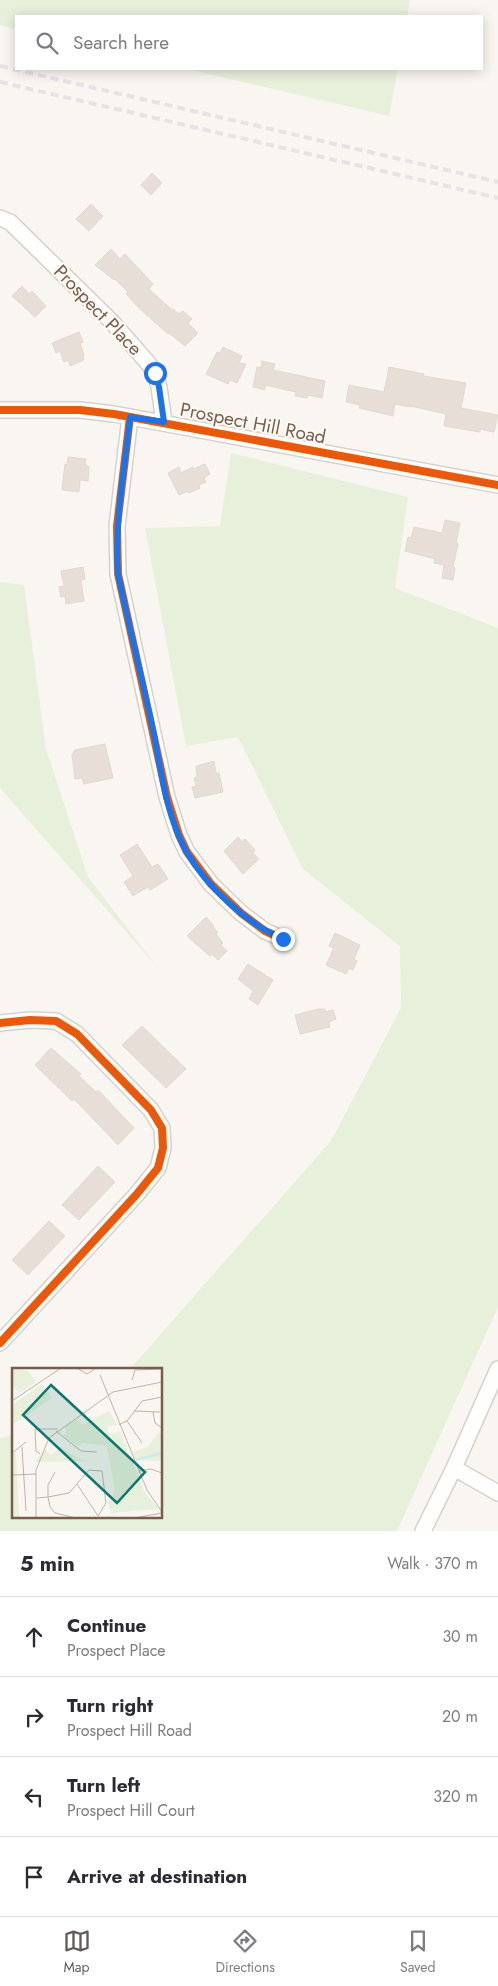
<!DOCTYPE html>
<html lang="en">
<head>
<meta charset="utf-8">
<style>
	:root { --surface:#fff; --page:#f2f2f3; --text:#2b2b33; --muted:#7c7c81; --line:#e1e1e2; --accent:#625958 }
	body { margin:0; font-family:Jost,sans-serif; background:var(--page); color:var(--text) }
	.stop { position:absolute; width:15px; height:15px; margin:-11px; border:4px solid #1a73e8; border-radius:50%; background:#fff }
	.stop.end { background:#1a73e8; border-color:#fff; box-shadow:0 1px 5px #0008 }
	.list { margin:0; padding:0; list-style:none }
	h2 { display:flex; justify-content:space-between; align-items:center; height:65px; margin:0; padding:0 20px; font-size:21px }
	h2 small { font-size:16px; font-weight:400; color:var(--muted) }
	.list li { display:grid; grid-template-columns:32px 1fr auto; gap:15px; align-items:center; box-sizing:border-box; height:80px; padding:0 20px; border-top:1px solid var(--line) }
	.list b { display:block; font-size:19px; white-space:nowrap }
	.list p { margin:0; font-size:16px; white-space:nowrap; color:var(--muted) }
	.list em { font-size:16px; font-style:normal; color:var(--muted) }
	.icon { flex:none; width:28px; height:28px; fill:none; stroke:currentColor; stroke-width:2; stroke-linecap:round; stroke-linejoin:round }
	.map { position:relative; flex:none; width:498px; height:1531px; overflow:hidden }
	.search { position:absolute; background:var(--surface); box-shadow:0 2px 12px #0003; left:15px; right:15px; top:15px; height:55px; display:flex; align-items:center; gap:12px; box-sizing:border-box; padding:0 18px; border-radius:0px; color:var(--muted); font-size:19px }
	.sheet { height:385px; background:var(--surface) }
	nav { display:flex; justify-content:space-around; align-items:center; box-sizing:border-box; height:70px; border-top:1px solid var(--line); background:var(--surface); font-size:14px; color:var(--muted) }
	nav a { display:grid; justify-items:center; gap:2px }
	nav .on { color:var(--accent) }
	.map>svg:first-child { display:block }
	.green { fill:#e7f0db }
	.building { fill:#e6ded7; stroke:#e2d8d2 }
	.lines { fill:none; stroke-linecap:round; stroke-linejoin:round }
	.minor-casing { stroke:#d7d1cb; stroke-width:18 }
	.minor { stroke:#fefefd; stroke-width:15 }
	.rail { stroke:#e6e3e7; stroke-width:4; stroke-dasharray:8 5; stroke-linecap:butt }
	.cycleway-casing { stroke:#fffaf3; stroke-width:11 }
	.cycleway { stroke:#e8590c; stroke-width:8 }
	.route { stroke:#1a73e8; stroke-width:6 }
	.labels { text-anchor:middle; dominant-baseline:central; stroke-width:4; stroke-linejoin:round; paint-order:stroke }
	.street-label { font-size:19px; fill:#7a5c4d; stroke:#fffaf3 }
	.inset-river { fill:none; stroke:#d0e8ea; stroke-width:2.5 }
	.inset-road { fill:none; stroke:#c2b3aa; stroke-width:1 }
	.view { fill:#0f766e; fill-opacity:0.15; stroke:#0f766e; stroke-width:2.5 }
	.inset-edge { fill:none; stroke:#7a5c4d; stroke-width:2.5 }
</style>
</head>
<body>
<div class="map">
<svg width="498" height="1531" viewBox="0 0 498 1531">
	<rect width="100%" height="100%" fill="#f9f5f0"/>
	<path class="green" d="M0 0H410L407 16H16V29L0 25Z
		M187 69H398L389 116Z
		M231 453 408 497 395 588 498 628V1307L397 1531H0V1438L14 1434V1517H161V1370H129L331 1141 401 1008 400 946 303 869 238 737 186 746 145 528 220 526Z
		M0 582 24 585 46 749 88 877 157 967 0 788Z"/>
	<path class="building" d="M152 173 162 183 151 195 141 185Z
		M91 204 103 216 89 231 76 219Z
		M111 249 120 259 125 254 153 284 149 289 172 310 173 309 179 314 183 311 192 319 188 323 198 333 185 346 169 333 168 334 139 308 126 294 128 292 115 279 114 280 95 265Z
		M22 286 29 294 32 291 46 306 35 317 12 296Z
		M79 332 83 342 80 343 84 355 83 356 84 360 70 366 68 360 64 362 60 351 56 353 52 343Z
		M223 347 242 356 239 363 246 364 237 383 230 380 228 384 206 374 217 352 220 353Z
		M262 361 275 364 273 370 325 381 322 398 308 395 307 398 295 396 296 392 265 385V390L253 387 257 367 261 368Z
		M389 367 424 374 423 376 466 383 461 408 498 415 494 432 480 429V432L444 426 446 414 411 406V407L395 404 393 416 359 408 360 405 346 402 349 385 384 392Z
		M68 457 86 459 85 464 89 467 88 481 80 480 79 492 62 490 65 464 67 465Z
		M205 464 210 474 204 478 206 482 199 485 200 488 189 493 188 491 179 495 168 473 179 467 181 473 193 467V469Z
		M445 520 460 523 456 543 458 544 453 567 455 568 453 580 442 578 444 565 434 563 435 559 405 551 408 537 411 538 414 527 442 533Z
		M83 567 85 579 81 580 84 601 66 604 65 596 61 597 59 587 64 586 61 571Z
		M105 744 113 778 84 784 82 778 75 779 72 755 75 750Z
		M214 761 216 773H219L223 792 195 798 192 787 196 786 194 778 197 777 196 766Z
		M238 837 242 842 245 839 255 850 253 853 259 859 243 874 224 851Z
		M137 844 152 867 158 864 168 879 150 890 148 887 133 896 124 882 133 876 120 855Z
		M206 917 214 926 213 927 218 932 216 934 223 943 221 945 227 951 218 960 212 954 210 956 187 936Z
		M335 933 360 945 354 959 357 961 353 970 349 968 346 974 326 965 334 948 329 946Z
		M248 964 273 980 258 1005 249 999 253 991 238 979Z
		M318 1009H325L326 1012 333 1010 336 1019 329 1022 330 1027 300 1034 295 1015Z
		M142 1026 186 1069 166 1088 122 1045Z
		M51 1048 81 1074 79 1076 96 1092 98 1090 134 1128 118 1145 74 1099 72 1101 35 1065Z
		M98 1166 115 1182 79 1220 62 1205Z
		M49 1221 65 1236 28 1275 12 1260Z"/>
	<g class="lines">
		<defs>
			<path id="minor" d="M0 218 10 222 112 322 148 363 155 373 159 387 164 422
				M0 410H80L114 414 498 485
				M130 417 117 526 118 574 167 797 179 835 187 852 211 884 241 913 265 931 283 939
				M0 1023 30 1020 56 1021 77 1034 151 1110 162 1128 163 1148 158 1168 136 1195 0 1343
				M454 1468 498 1493
				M423 1531 454 1468 498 1369"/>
		</defs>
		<use href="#minor" class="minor-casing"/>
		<use href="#minor" class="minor"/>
		<path class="rail" d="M0 66 498 182
			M0 82 498 198"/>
		<defs>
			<path id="cycleway" d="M0 410H80L114 414 498 485
				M130 417 117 526 118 574 167 797 179 835 187 852 211 884 241 913 265 931 283 939
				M0 1023 30 1020 56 1021 77 1034 151 1110 162 1128 163 1148 158 1168 136 1195 0 1343"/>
		</defs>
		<use href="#cycleway" class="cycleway-casing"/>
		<use href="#cycleway" class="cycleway"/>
	</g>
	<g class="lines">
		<path class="route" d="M155 373 159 387 164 422 130 417C125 469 114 521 118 574 129 626 142 678 153 730 161 770 166 815 186 851 206 886 247 924 283 939"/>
	</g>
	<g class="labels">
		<g class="street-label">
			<text transform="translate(98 310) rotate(46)">Prospect Place</text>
			<text transform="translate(253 423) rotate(11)">Prospect Hill Road</text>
		</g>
	</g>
	<g transform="translate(12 1368)">
		<rect width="150" height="150" fill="#f9f5f0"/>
		<path d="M0 0 16 3 24 14 7 25 0 16ZM30 16 40 30 0 57V37ZM97 43 105 57 95 58 96 66 108 64 133 125 147 141 99 145 96 135 103 122 95 80 92 77 70 75 67 78 51 69 55 64 52 59 65 51 70 57ZM147 64 150 67V93L123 92 121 84 136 79ZM48 79 69 92 79 93 23 94 33 81 39 87ZM4 84 7 147 10 150H0V87Z" fill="#e7f0db"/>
		<path class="inset-river" d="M124 92 150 85"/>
		<path class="inset-road" d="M65 0 75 6 84 0M88 7 135 122 150 144M120 12 123 2 150 1M0 33 49 0M122 43 148 44M141 44 143 55 150 60M115 53 130 75M107 57 116 52 130 33 150 29M44 63 69 83 85 84M10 79 14 143M0 85 14 74M28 86 24 83 23 61H46M127 103 139 101 150 105M43 104 36 117V129L57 125 77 102 90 103 94 135 86 148 65 116M0 107 24 106M25 130 36 129 38 139 43 145 64 150M24 150V102L37 70 101 24 150 14M122 150 150 145"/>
		<path class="view" d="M39 17 133 104 105 135 11 47Z"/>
		<rect width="150" height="150" class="inset-edge"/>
	</g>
</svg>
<div class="stop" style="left:155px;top:373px"></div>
<div class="stop end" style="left:283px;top:939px"></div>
<div class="search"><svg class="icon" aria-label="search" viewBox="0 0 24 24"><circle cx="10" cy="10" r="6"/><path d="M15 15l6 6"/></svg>Search here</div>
</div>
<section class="sheet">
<h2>5 min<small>Walk · 370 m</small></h2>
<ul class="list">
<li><svg class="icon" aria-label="ahead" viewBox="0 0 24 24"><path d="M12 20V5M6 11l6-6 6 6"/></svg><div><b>Continue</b><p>Prospect Place</p></div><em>30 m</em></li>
<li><svg class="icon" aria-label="right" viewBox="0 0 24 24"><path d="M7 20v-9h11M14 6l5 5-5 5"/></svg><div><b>Turn right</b><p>Prospect Hill Road</p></div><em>20 m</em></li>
<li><svg class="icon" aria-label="left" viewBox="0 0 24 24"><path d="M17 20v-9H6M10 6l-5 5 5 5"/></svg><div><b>Turn left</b><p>Prospect Hill Court</p></div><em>320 m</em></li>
<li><svg class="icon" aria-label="arrive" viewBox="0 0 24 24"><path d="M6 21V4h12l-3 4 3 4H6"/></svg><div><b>Arrive at destination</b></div></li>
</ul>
</section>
<nav>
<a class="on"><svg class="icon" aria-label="map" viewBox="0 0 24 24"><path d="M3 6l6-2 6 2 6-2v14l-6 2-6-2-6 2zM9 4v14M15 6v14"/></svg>Map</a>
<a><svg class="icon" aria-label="directions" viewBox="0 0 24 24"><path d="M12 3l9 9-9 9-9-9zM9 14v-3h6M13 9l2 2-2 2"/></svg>Directions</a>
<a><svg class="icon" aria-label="saved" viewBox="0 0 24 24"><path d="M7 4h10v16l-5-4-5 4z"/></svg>Saved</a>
</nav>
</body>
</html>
